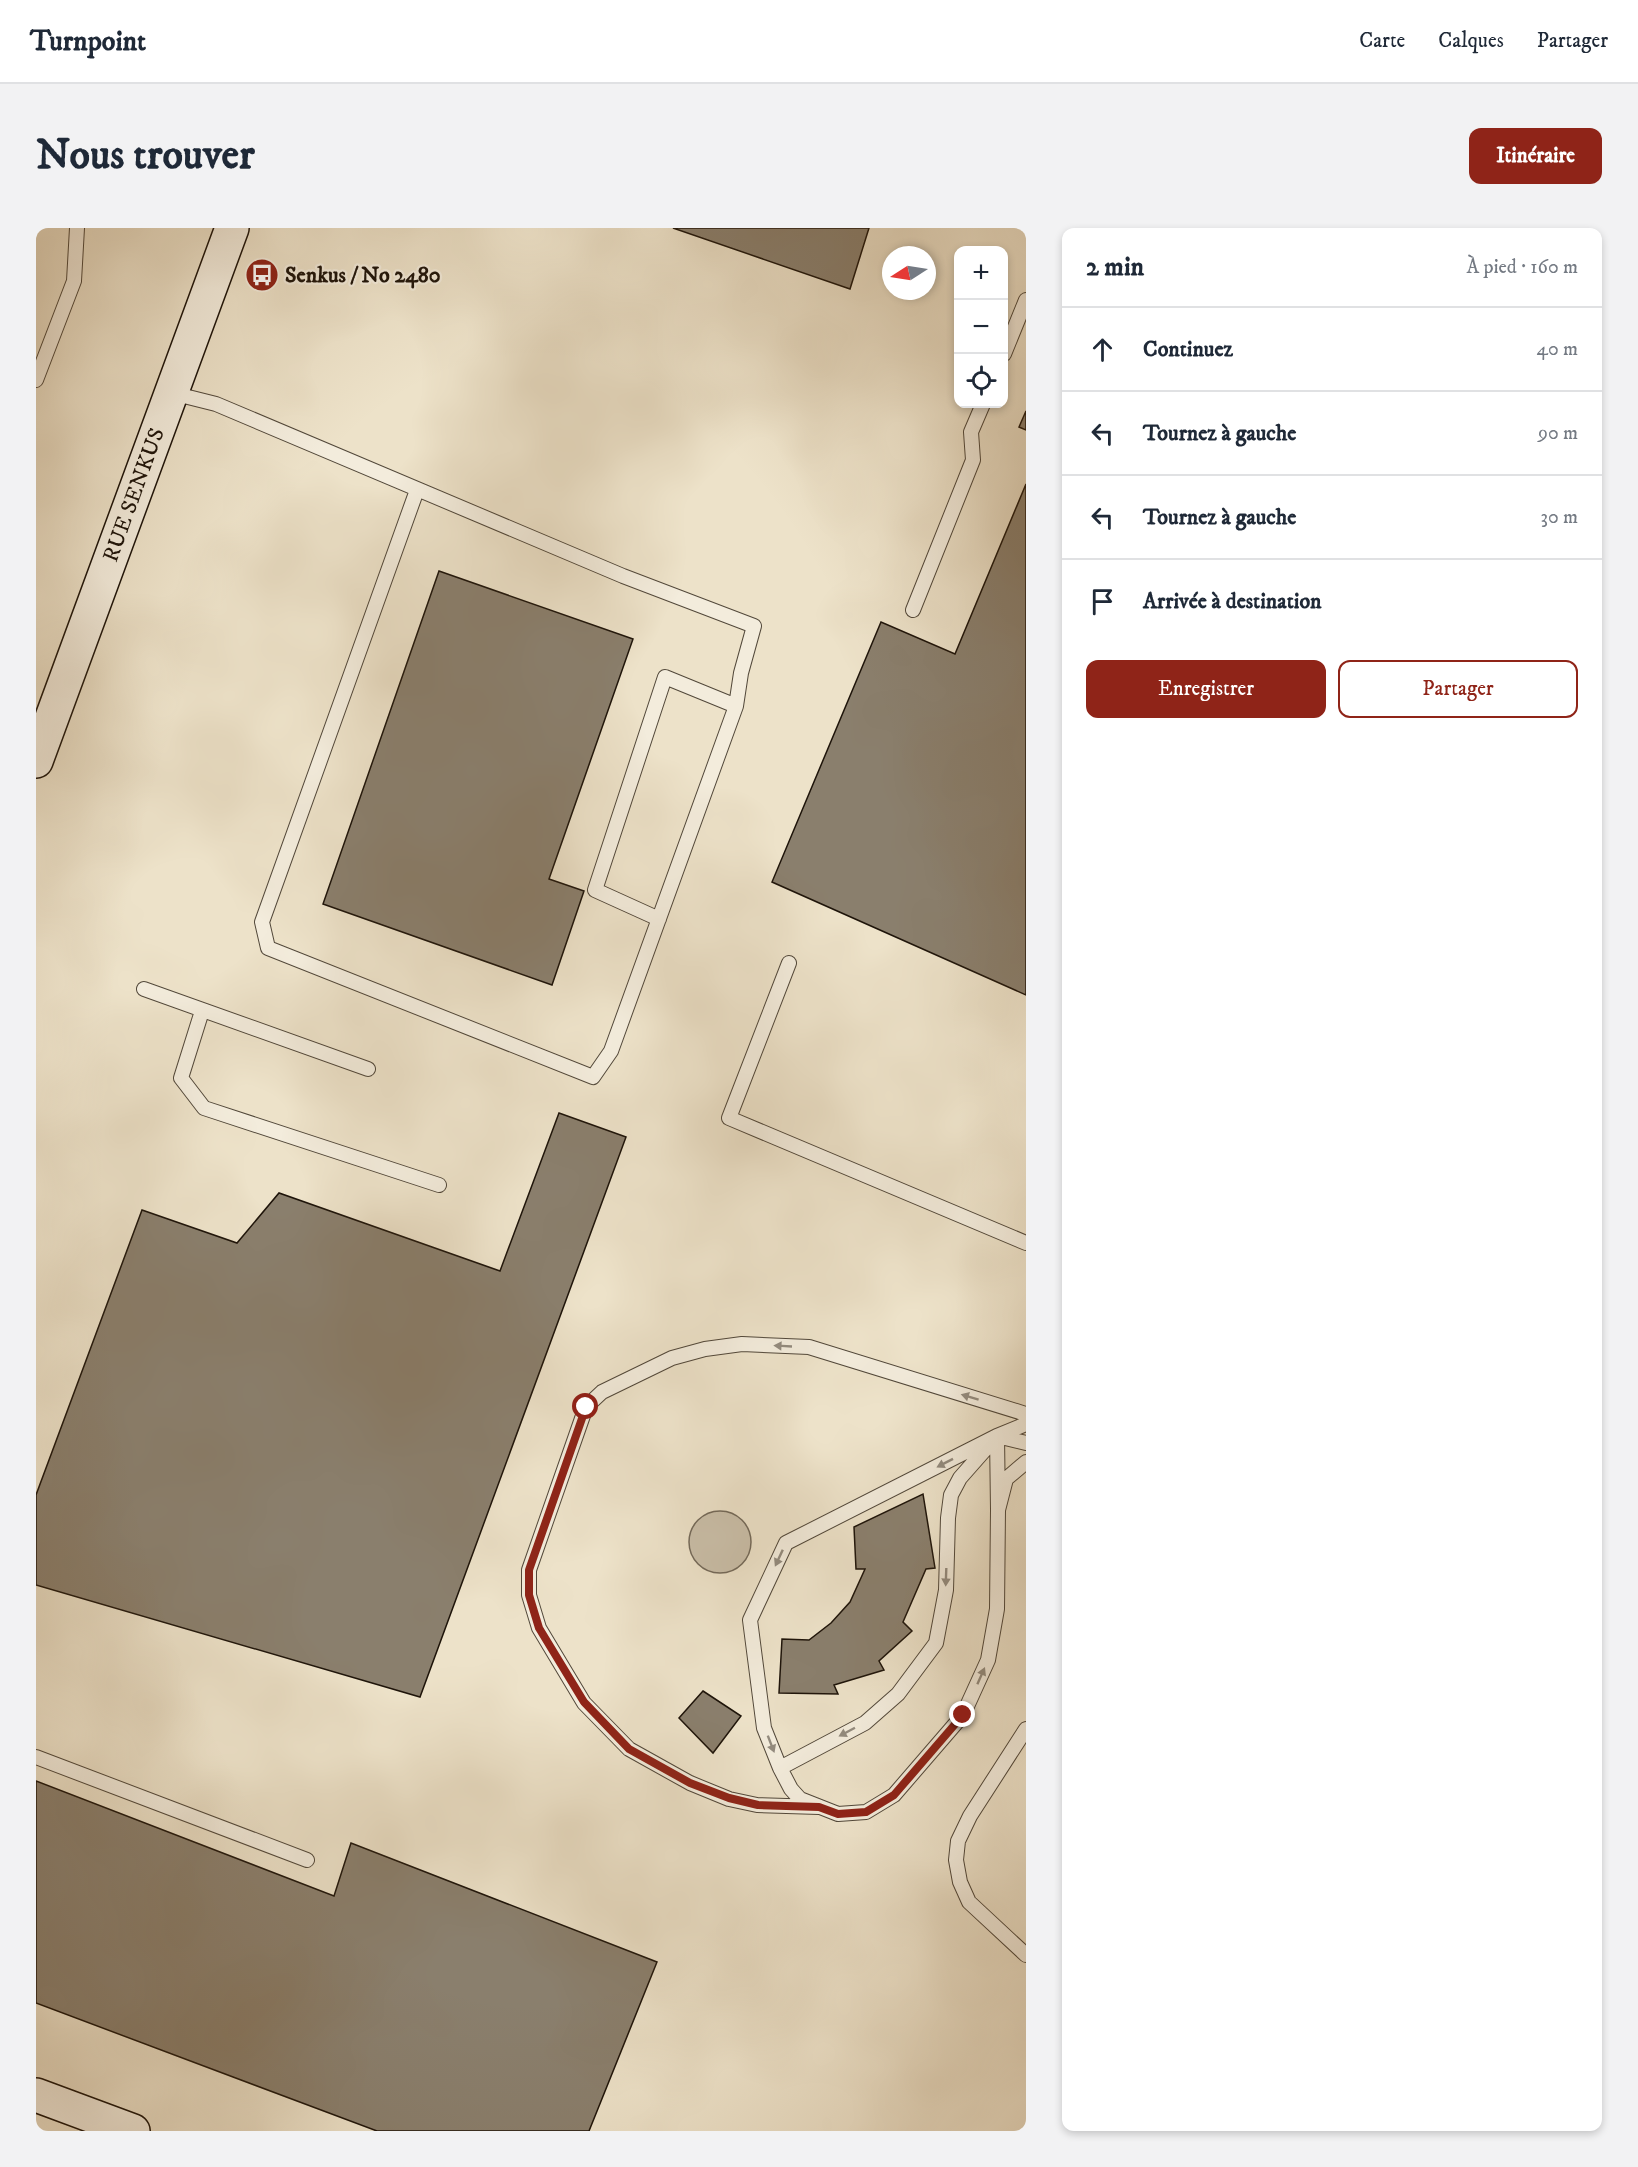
<!DOCTYPE html>
<html lang="fr">
<head>
<meta charset="utf-8">
<style>
	:root { --surface:#fff; --page:#f2f2f3; --text:#1f2937; --muted:#747a83; --line:#e0e1e3; --accent:#8f2418 }
	body { margin:0; font-family:"IM FELL DW Pica",serif; background:var(--page); color:var(--text) }
	.controls { position:absolute; right:18px; top:18px; display:grid; overflow:hidden; border-radius:12px; box-shadow:0 3px 9px #0003 }
	.controls button { width:54px; height:54px; display:grid; place-items:center; padding:0; border:0; border-bottom:2px solid var(--line); background:var(--surface); color:var(--text); font:30px sans-serif }
	.compass { position:absolute; left:846px; top:18px; width:54px; height:54px; border-radius:50%; background:var(--surface); box-shadow:0 3px 9px #0003; rotate:258deg }
	.stop { position:absolute; width:18px; height:18px; margin:-14px; border:4px solid #8f2418; border-radius:50%; background:#fff }
	.stop.end { background:#8f2418; border-color:#fff; box-shadow:0 2px 6px #0008 }
	.list { margin:0; padding:0; list-style:none }
	h2 { display:flex; justify-content:space-between; align-items:center; height:78px; margin:0; padding:0 24px; font-size:26px }
	h2 small { font-size:20px; font-weight:400; color:var(--muted) }
	.list li { display:grid; grid-template-columns:39px 1fr auto; gap:18px; align-items:center; box-sizing:border-box; height:84px; padding:0 24px; border-top:2px solid var(--line) }
	.list b { display:block; font-size:22px; white-space:nowrap }
	.list em { font-size:20px; font-style:normal; color:var(--muted) }
	.actions { display:flex; gap:12px; padding:18px 24px }
	.actions a { flex:1; padding:14px 0; border:2px solid var(--accent); border-radius:12px; text-align:center; font-size:21px; color:var(--accent) }
	.actions .main { background:var(--accent); color:#fff }
	.icon { flex:none; width:33px; height:33px; fill:none; stroke:currentColor; stroke-width:2; stroke-linecap:round; stroke-linejoin:round }
	.map { position:relative; flex:none; width:990px; height:1903px; overflow:hidden; border-radius:12px }
	header { display:flex; align-items:center; gap:36px; box-sizing:border-box; height:84px; padding:0 30px; background:var(--surface); border-bottom:2px solid var(--line) }
	header strong { font-size:28px }
	nav { display:flex; gap:33px; margin-inline-start:auto; font-size:21px }
	.intro { display:flex; align-items:center; justify-content:space-between; box-sizing:border-box; height:144px; padding:0 36px }
	h1 { margin:0; font-size:42px }
	.button { padding:15px 27px; border-radius:12px; background:var(--accent); color:#fff; font-size:21px; font-weight:700 }
	main { display:flex; gap:36px; padding:0 36px }
	aside { flex:1; background:var(--surface); border-radius:12px; box-shadow:0 3px 9px #0003 }
	.map>svg:first-child { display:block }
	.green { fill:#cabfa9; stroke:#746a5a; stroke-width:1.5 }
	.building { fill:#8a7f6d; stroke:#1e140a; stroke-width:1.5 }
	.lines { fill:none; stroke-linecap:round; stroke-linejoin:round }
	.lane-casing { stroke:#52483a; stroke-width:16 }
	.secondary-casing { stroke:#1e140a; stroke-width:36 }
	.lane { stroke:#f3ecdc; stroke-width:14 }
	.secondary { stroke:#f3ecdc; stroke-width:33 }
	.oneway { fill:#938b7e }
	.route { stroke:#8f2418; stroke-width:8 }
	.labels { text-anchor:middle; dominant-baseline:central; stroke-width:4.5; stroke-linejoin:round; paint-order:stroke }
	.poi-label { font-size:22px; font-weight:bold; fill:#1e140a; stroke:#f3ecdc; text-anchor:start }
	.street-label { font-size:22px; fill:#1e140a; stroke:#f3ecdc }
</style>
</head>
<body>
<header>
<strong>Turnpoint</strong>
<nav><a>Carte</a><a>Calques</a><a>Partager</a></nav>
</header>
<div class="intro"><h1>Nous trouver</h1><a class="button">Itinéraire</a></div>
<main>
<div class="map">
<svg width="990" height="1903" viewBox="0 0 990 1903">
	<rect width="100%" height="100%" fill="#ede2c9"/>
	<filter id="stains"><feTurbulence type="fractalNoise" baseFrequency=".00333" numOctaves="4"/><feColorMatrix values="0 0 0 0 .2 0 0 0 0 .09 0 0 0 0 .02 0 0 0 .5 -.17"/></filter>
	<radialGradient id="worn" r=".72"><stop offset=".6" stop-color="#630" stop-opacity="0"/><stop offset="1" stop-color="#630" stop-opacity=".3"/></radialGradient>
	<path class="green" d="M653 1314a31 31 0 1 1 62 0a31 31 0 1 1-62 0Z"/>
	<path class="building" d="M637 0H833L814 61Z
		M990 183V202L983 199Z
		M990 256V767L736 654 845 394 919 426Z
		M403 343 597 411 513 651 548 663 516 757 287 676Z
		M523 885 590 909 384 1469 0 1357V1267L106 982 201 1015 243 965 464 1043Z
		M887 1266 899 1340 890 1341 867 1394 876 1403 843 1433 848 1442 798 1457 802 1466 743 1465 746 1411 773 1412 795 1395 814 1374 829 1341H820L818 1299Z
		M667 1463 705 1488 677 1525 643 1490Z
		M0 1553 298 1668 315 1615 621 1734 553 1903H341L0 1775Z"/>
	<g class="lines">
		<defs>
			<path id="lane" d="M968 126 990 72
				M0 152 38 53 41 0
				M136 165 180 176 587 348 718 398 705 445 700 478 575 823 557 849 232 720 226 694 381 262
				M877 382 937 232 935 204 947 176
				M623 691 559 662 629 449 700 478
				M753 735 693 890 990 1015
				M108 761 332 841
				M166 783 145 850 168 880 403 957
				M961 1208 990 1215
				M962 1282 961 1208 924 1250 915 1267 912 1290 910 1362 900 1415 862 1466 829 1495 744 1540 755 1561 764 1571 802 1586 830 1584 858 1567 927 1487 952 1432 961 1381 962 1282 970 1251 990 1234
				M990 1501 934 1588 922 1613 920 1632 924 1654 933 1674 990 1727
				M0 1529 271 1632
				M744 1540 728 1500 714 1392 750 1315 961 1208 990 1196
				M783 1579 721 1577 693 1571 654 1555 593 1521 548 1475 503 1400 493 1367V1342L550 1179 566 1164 636 1130 669 1121 706 1116 773 1119 990 1186"/>
			<path id="secondary" d="M0 533 196 0
				M0 1867 97 1903"/>
		</defs>
		<use href="#lane" class="lane-casing"/>
		<use href="#secondary" class="secondary-casing"/>
		<use href="#lane" class="lane"/>
		<use href="#secondary" class="secondary"/>
	</g>
	<defs><path id="oneway-solid" d="M-6-.8H1V-3.2L6.5 0L1 3.2V.8H-6Z" transform="scale(1.5)"/></defs>
	<g class="oneway">
		<use href="#oneway-solid" transform="translate(747 1118) rotate(-177)"/>
		<use href="#oneway-solid" transform="translate(934 1169) rotate(-163)"/>
		<use href="#oneway-solid" transform="translate(909 1235) rotate(153)"/>
		<use href="#oneway-solid" transform="translate(743 1330) rotate(115)"/>
		<use href="#oneway-solid" transform="translate(910 1349) rotate(92)"/>
		<use href="#oneway-solid" transform="translate(945 1448) rotate(-66)"/>
		<use href="#oneway-solid" transform="translate(811 1504) rotate(152)"/>
		<use href="#oneway-solid" transform="translate(735 1516) rotate(69)"/>
	</g>
	<g class="lines">
		<path class="route" d="M550 1179 493 1342V1367L503 1400 548 1474 593 1521 654 1555 693 1570 722 1577 783 1579 802 1586 830 1584 858 1567 927 1487"/>
	</g>
	<defs>
		<symbol id="bus-disc" viewBox="-11 -11 22 22"><circle r="9.5" fill="#8f2418" stroke="#f3ecdc"/><path d="M-5-6H5V4H4V6H2V4H-2V6H-4V4H-5ZM-3.5-4V0h7V-4ZM-3.5 1.2v1.5H-2V1.2ZM2 1.2v1.5H3.5V1.2Z" fill="#fff"/></symbol>
	</defs>
	<g fill-rule="evenodd">
		<use href="#bus-disc" x="207" y="28" width="38" height="38"/>
	</g>
	<g class="labels">
		<g class="poi-label">
			<text x="249" y="47">Senkus / No 2480</text>
		</g>
		<g class="street-label">
			<text transform="translate(98 267) rotate(-70)">RUE SENKUS</text>
		</g>
	</g>
	<rect width="100%" height="100%" filter="url(#stains)"/>
	<rect width="100%" height="100%" fill="url(#worn)"/>
</svg>
<div class="controls">
<button>+</button>
<button>−</button>
<button><svg class="icon" aria-label="locate" viewBox="0 0 24 24"><circle cx="12" cy="12" r="6"/><path d="M12 2v4M12 18v4M2 12h4M18 12h4"/></svg></button>
</div>
<svg class="compass" viewBox="-18 -18 36 36"><path d="M0-13l5 13h-10z" fill="#e53935"/><path d="M0 13l5-13h-10z" fill="#747a83"/></svg>
<div class="stop" style="left:550px;top:1179px"></div>
<div class="stop end" style="left:927px;top:1487px"></div>
</div>
<aside>
<h2>2 min<small>À pied · 160 m</small></h2>
<ul class="list">
<li><svg class="icon" aria-label="ahead" viewBox="0 0 24 24"><path d="M12 20V5M6 11l6-6 6 6"/></svg><div><b>Continuez</b></div><em>40 m</em></li>
<li><svg class="icon" aria-label="left" viewBox="0 0 24 24"><path d="M17 20v-9H6M10 6l-5 5 5 5"/></svg><div><b>Tournez à gauche</b></div><em>90 m</em></li>
<li><svg class="icon" aria-label="left" viewBox="0 0 24 24"><path d="M17 20v-9H6M10 6l-5 5 5 5"/></svg><div><b>Tournez à gauche</b></div><em>30 m</em></li>
<li><svg class="icon" aria-label="arrive" viewBox="0 0 24 24"><path d="M6 21V4h12l-3 4 3 4H6"/></svg><div><b>Arrivée à destination</b></div></li>
</ul>
<div class="actions"><a class="main">Enregistrer</a><a>Partager</a></div>
</aside>
</main>
</body>
</html>
